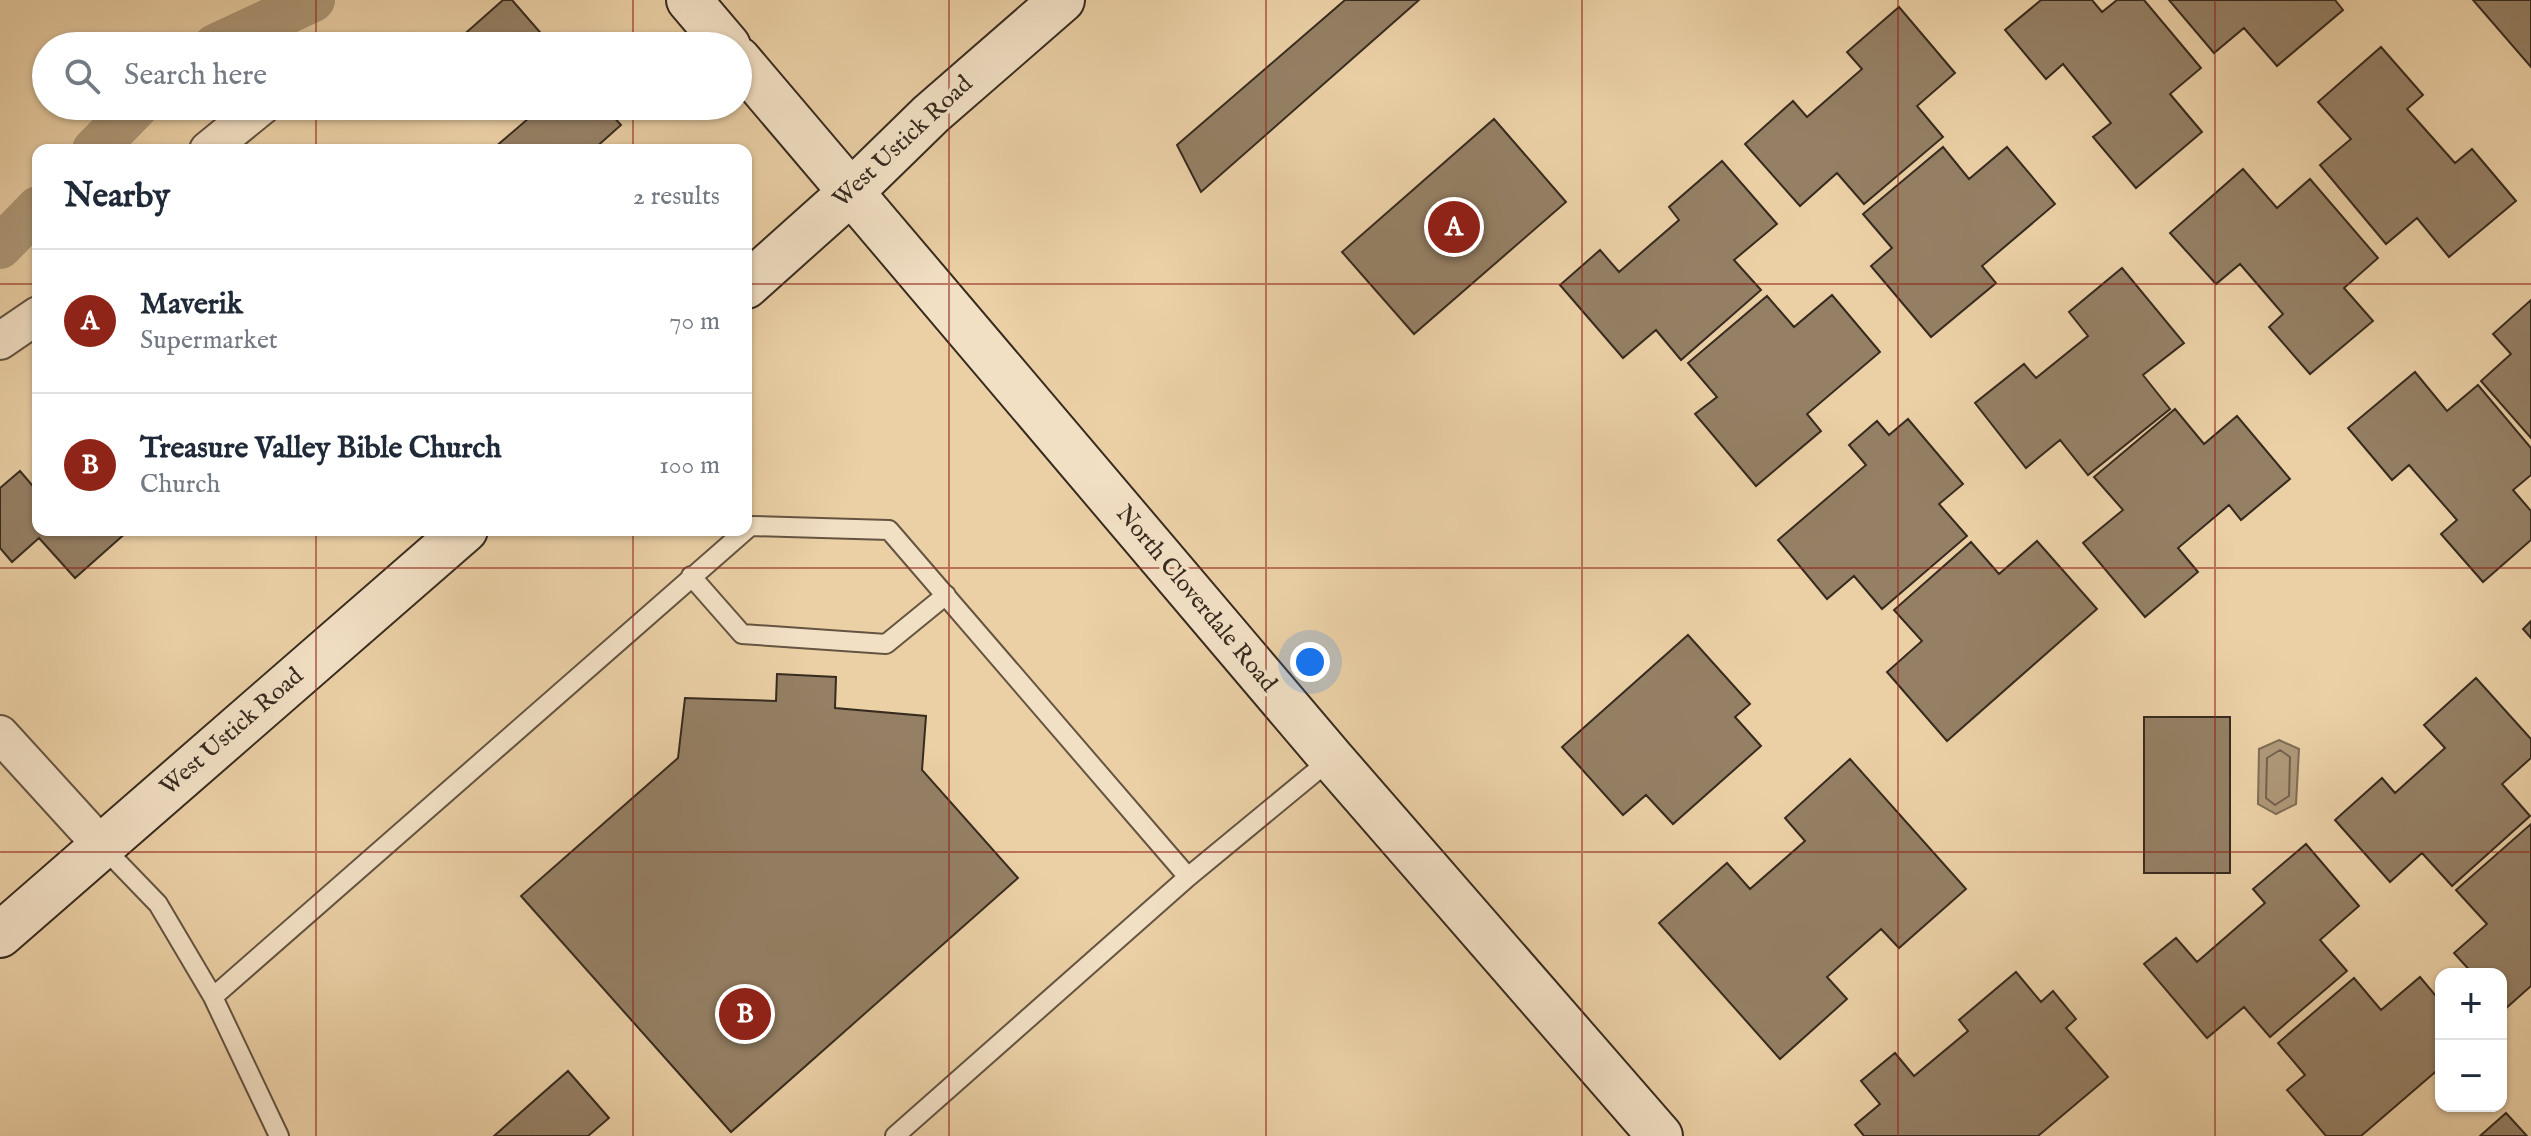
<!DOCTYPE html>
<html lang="en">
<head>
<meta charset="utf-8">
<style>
	:root { --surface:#fff; --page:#f6f6f7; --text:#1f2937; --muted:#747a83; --line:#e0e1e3; --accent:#8f2418 }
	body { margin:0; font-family:"IM FELL English",serif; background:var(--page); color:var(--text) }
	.controls { position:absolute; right:24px; bottom:24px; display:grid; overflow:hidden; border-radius:16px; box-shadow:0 2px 6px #0004 }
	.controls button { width:72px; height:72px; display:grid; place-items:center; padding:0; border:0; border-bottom:2px solid var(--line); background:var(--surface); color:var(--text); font:40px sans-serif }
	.you { position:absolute; left:1310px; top:662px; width:28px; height:28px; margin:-20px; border:6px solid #fff; border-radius:50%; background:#1a73e8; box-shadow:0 0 0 12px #1a73e833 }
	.badge { display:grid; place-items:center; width:52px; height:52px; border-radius:50%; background:var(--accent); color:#fff; font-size:26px; font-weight:700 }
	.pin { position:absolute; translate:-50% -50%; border:4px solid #fff; box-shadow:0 2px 8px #0006 }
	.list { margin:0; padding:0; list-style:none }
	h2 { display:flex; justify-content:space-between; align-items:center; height:104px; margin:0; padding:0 32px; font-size:34px }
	h2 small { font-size:26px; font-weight:400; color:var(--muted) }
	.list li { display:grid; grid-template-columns:52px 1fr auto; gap:24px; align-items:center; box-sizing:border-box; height:144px; padding:0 32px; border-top:2px solid var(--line) }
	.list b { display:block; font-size:30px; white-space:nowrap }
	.list p { margin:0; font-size:26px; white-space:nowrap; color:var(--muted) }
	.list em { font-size:26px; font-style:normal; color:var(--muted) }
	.icon { flex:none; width:44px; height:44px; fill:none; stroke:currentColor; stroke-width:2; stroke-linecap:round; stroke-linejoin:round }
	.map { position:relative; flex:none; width:2531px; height:1136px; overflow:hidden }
	.search { position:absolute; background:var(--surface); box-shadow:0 2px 6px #0004; left:32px; top:32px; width:720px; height:88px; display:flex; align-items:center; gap:20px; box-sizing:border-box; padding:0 28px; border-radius:44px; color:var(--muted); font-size:30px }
	.panel { position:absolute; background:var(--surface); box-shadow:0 2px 6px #0004; left:32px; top:144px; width:720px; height:392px; border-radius:16px }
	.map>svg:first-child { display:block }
	.water { fill:#ae9878; stroke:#7e6c54; stroke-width:2 }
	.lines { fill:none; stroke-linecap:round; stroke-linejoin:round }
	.shore { stroke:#72614c; stroke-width:2 }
	.canal { stroke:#ae9878; stroke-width:44 }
	.building { fill:#958065; stroke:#372a1f; stroke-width:2 }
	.lane-casing { stroke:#645441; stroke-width:22 }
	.street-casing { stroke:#645441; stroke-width:40 }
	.secondary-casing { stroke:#372a1f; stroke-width:48 }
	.lane { stroke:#f2e0c5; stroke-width:18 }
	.street { stroke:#f2e0c5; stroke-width:36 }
	.secondary { stroke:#f2e0c5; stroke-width:44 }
	.grid { fill:none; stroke:#8f2418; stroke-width:2; stroke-opacity:0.55 }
	.labels { text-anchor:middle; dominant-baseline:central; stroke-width:7; stroke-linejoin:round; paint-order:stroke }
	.street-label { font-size:24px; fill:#372a1f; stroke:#f2e0c5 }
</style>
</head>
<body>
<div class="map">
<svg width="2531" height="1136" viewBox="0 0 2531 1136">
	<rect width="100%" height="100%" fill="#ebd0a6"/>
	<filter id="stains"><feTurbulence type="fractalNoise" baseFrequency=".0025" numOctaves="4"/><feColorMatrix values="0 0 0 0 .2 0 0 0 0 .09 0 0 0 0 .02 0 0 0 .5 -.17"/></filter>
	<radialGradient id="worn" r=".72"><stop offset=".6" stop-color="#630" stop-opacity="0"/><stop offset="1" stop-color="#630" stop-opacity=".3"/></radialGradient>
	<path class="water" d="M2279 740 2299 749 2296 804 2276 814 2258 804 2259 749Z"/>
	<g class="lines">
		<path class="shore" d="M2280 750 2290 757 2289 796 2275 805 2266 798 2267 758Z"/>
		<path class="canal" d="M215 46 313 0
			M94 150 137 106
			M0 247 38 208"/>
	</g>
	<path class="building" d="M503 0H512L552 46H467L460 38Z
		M1345 0H1419L1201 192 1177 145Z
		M2041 0H2092L2102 12 2117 0H2144L2201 68 2170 94 2202 132 2136 188 2093 137 2111 123 2063 64 2046 79 2005 30Z
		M2169 0H2335L2343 10 2277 66 2244 28 2214 53Z
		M2473 0H2531V67Z
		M1899 7 1955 73 1917 106 1943 137 1864 204 1837 173 1800 206 1745 144 1793 101 1807 117 1862 69 1847 52Z
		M2381 47 2423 95 2407 109 2455 163 2472 149 2516 201 2449 257 2417 218 2386 244 2320 165 2351 139 2318 102Z
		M519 106H604L621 125 593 150H495L494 148 529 118Z
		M1494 119 1566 202 1414 334 1342 252Z
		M1943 147 1969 179 2007 147 2055 204 1982 266 1996 283 1931 337 1871 266 1892 248 1863 214Z
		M1722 161 1777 224 1734 260 1761 290 1681 360 1656 330 1623 358 1560 285 1600 250 1619 272 1679 220 1669 207Z
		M2243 169 2277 208 2310 179 2378 258 2344 288 2373 321 2310 374 2269 327 2283 314 2240 264 2216 284 2170 233Z
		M2122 268 2184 343 2143 375 2170 409 2088 475 2060 440 2026 468 1975 403 2024 364 2036 378 2088 336 2069 312Z
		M1832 295 1880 352 1807 414 1821 431 1756 486 1695 414 1717 397 1688 363 1767 296 1794 327Z
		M2531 300V438L2481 381 2511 354 2493 334Z
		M2415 372 2447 411 2478 385 2531 448V475L2513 490 2531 511V540L2483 582 2441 534 2457 520 2409 465 2392 480 2348 428Z
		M2175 409 2204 444 2237 416 2290 479 2241 520 2229 505 2178 548 2198 572 2145 617 2083 543 2123 510 2094 477Z
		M1908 419 1963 484 1939 504 1967 536 1882 609 1854 576 1827 599 1778 540 1866 465 1849 445 1877 421 1889 435Z
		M20 471 38 492V530L128 531 75 578 39 538 12 562 0 548V488Z
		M2037 541 2097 609 1947 741 1887 672 1922 641 1894 610 1971 542 1999 574Z
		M2531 621V638L2523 629Z
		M1688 635 1750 704 1735 717 1761 746 1673 824 1646 795 1623 815 1562 747Z
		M777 674 836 677 835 708 926 716 922 770 1018 878 731 1132 521 896 678 758 685 698 776 701Z
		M2476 678 2531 739V758L2502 784 2530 816 2452 886 2422 853 2390 882 2335 820 2382 778 2395 793 2445 748 2424 725Z
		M2144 717H2230V873H2144Z
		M1850 759 1966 889 1899 948 1881 929 1827 977 1847 999 1780 1059 1659 923 1727 863 1750 889 1805 841 1785 818Z
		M2531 824V986L2504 1010 2501 1006V974H2473L2454 953 2487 924 2456 890Z
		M2306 844 2359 906 2320 940 2347 971 2270 1037 2244 1007 2207 1038 2144 964 2176 938 2197 962 2265 903 2253 889Z
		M2016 972 2041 1002 2053 991 2076 1019 2066 1028 2108 1077 2038 1136H1864L1855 1125 1880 1104 1861 1081 1895 1053 1914 1076 1968 1031 1959 1020Z
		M2420 977 2441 1002V1067L2361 1136H2326L2287 1090 2305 1075 2278 1043 2354 978 2381 1010Z
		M568 1071 609 1118 588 1136H494Z
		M2506 1113 2527 1136H2480Z"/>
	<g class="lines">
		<defs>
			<path id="lane" d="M746 530 751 526 889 530 1188 877 895 1136
				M691 576 742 634 886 644 946 595
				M102 846 158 904 213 997 279 1136
				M1188 877 1331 759
				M213 997 746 530"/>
			<path id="street" d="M208 150 262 106
				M0 341 38 315
				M0 734 102 846"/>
			<path id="secondary" d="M689 0 728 46
				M738 59 1332 759 1660 1136
				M746 286 850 193 931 114 1062 0
				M0 935 465 530"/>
		</defs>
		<use href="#lane" class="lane-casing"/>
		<use href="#street" class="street-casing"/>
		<use href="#secondary" class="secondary-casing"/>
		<use href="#lane" class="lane"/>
		<use href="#street" class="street"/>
		<use href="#secondary" class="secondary"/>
	</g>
	<path class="grid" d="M316 0V46M633 0V46M949 0V1136M1266 0V1136M1582 0V1136M1898 0V1136M2215 0V1136M316 106V150M633 106V150M0 284H38M746 284H2531M316 530V1136M633 530V1136M0 568H2531M0 852H2531"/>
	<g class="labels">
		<g class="street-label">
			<text transform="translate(903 142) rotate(-43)">West Ustick Road</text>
			<text transform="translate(1196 599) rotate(50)">North Cloverdale Road</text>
			<text transform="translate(232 732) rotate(-41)">West Ustick Road</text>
		</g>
	</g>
	<rect width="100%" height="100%" filter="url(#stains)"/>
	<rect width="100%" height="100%" fill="url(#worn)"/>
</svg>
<div class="controls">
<button>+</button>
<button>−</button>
</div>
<div class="you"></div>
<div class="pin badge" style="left:1454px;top:227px">A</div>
<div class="pin badge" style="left:745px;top:1014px">B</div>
<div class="search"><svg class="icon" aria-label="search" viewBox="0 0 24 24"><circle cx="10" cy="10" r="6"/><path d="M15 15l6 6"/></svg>Search here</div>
<section class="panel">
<h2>Nearby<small>2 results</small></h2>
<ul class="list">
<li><span class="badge">A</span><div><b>Maverik</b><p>Supermarket</p></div><em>70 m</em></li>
<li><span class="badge">B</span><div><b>Treasure Valley Bible Church</b><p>Church</p></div><em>100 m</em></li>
</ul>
</section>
</div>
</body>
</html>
